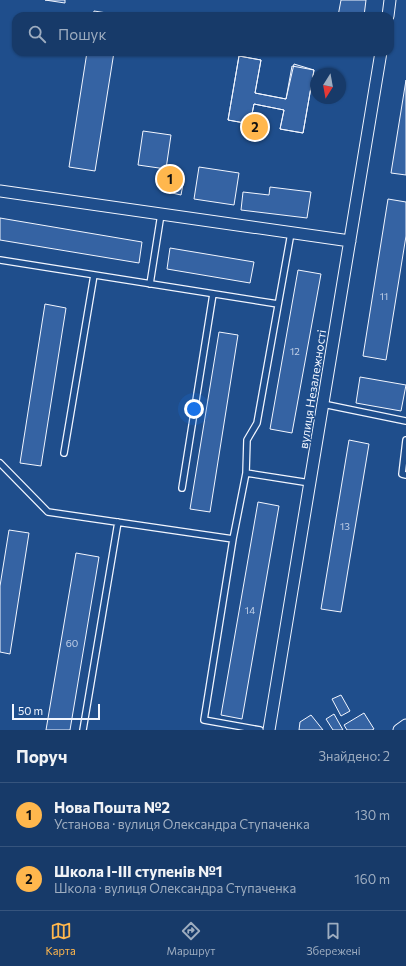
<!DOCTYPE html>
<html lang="uk">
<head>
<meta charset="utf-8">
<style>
	:root { --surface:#173a69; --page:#20416f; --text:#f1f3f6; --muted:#9eadc0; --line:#36547d; --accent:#ffb74d }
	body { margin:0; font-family:Commissioner,sans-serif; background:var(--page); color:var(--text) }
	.compass { position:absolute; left:310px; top:68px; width:36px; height:36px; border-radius:50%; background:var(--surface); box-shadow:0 1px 3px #0004; rotate:191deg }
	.scale { position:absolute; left:12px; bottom:10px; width:88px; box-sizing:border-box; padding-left:4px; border:2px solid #f2f6ff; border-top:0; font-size:11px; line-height:14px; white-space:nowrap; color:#f2f6ff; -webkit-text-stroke:3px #1f4e8c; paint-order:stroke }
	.you { position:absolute; left:194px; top:409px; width:14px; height:14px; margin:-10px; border:3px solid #fff; border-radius:50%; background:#1a73e8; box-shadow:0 0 0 6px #1a73e833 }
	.badge { display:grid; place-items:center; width:26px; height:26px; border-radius:50%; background:var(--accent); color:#111; font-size:13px; font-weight:700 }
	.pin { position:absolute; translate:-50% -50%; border:2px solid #fff; box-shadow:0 1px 4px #0006 }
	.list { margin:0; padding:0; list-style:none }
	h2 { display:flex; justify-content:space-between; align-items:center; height:52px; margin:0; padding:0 16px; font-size:17px }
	h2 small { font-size:13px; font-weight:400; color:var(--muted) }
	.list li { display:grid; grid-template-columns:26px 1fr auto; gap:12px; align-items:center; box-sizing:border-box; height:64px; padding:0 16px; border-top:1px solid var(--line) }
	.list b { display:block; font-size:15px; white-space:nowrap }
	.list p { margin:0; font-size:13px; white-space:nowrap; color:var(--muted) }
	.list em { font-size:13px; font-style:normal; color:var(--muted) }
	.icon { flex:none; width:22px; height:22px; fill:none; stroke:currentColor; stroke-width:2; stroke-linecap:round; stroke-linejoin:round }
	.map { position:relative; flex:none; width:406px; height:730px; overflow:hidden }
	.search { position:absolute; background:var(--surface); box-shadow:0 1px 3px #0004; left:12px; right:12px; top:12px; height:44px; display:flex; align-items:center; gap:10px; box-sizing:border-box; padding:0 14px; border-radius:12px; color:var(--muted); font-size:15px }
	.sheet { height:180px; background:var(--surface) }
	nav { display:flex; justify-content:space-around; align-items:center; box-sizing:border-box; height:56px; border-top:1px solid var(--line); background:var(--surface); font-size:11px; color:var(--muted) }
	nav a { display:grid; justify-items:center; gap:2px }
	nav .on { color:var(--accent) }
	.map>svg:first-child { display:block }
	.building { fill:#3563a3; stroke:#f2f6ff }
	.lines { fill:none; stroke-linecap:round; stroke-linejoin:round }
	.lane-casing { stroke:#f2f6ff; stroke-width:8 }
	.street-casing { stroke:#f2f6ff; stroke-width:13 }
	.lane { stroke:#1f4e8c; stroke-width:5.5 }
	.street { stroke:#1f4e8c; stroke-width:11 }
	.labels { text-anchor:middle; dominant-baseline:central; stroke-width:3; stroke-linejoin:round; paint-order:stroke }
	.number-label { font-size:10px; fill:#c3d1e8 }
	.street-label { font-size:12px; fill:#f2f6ff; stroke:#1f4e8c }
</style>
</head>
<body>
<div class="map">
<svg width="406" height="730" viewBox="0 0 406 730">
	<rect width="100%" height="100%" fill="#1f4e8c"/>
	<path class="building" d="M45 0H65V3Z
		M341 0H366L364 16H338Z
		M94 11 120 15 119 16H93Z
		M87 52H114L95 171 69 167Z
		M239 56 261 60 255 93 286 99 292 66 314 70 303 133 280 129 284 110 254 104 250 124 228 120Z
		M239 56 261 60 255 93 286 99 294 64 314 70 303 133 280 129 284 110 254 104 250 124 228 120Z
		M406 80V175L391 173Z
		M143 131 171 135 166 169 138 165Z
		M199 167 239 173 234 205 194 199Z
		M165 181 183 184 181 195 163 191Z
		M270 187 311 192 307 218 241 210 243 192 269 195Z
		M388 199 406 202V236L386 360 363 356Z
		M0 218 142 242 139 263 0 240Z
		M170 248 254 262 250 283 167 269Z
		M298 270 321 274 292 433 270 429Z
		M45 304 66 308 41 466 20 463Z
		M219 332 238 335 210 512 190 509Z
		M360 377 406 385 401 411 356 403Z
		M349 440 369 444 341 612 321 609Z
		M258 502 279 506 242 719 221 715Z
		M9 530 29 533 10 654 0 652V586Z
		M76 553 99 557 70 730H46Z
		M341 695 350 711 341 716 332 699Z
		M364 713 374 729 372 730H347L344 725Z
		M334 714 343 730H333L326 719Z
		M311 715 323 730H299L300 722Z"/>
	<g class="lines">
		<defs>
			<path id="lane" d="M0 260 278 304
				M150 284 161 214
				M323 404 406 421
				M406 440 402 474 406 475
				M64 453 94 275
				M0 463 48 512 233 539 246 473 310 483
				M246 473 247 440 257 423 291 233
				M182 488 213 294
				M233 539 204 720 260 730
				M83 730 118 522"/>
			<path id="street" d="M388 16 390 0
				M0 191 350 241
				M269 730 381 52
				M399 730 406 725"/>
		</defs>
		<use href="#lane" class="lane-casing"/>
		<use href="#street" class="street-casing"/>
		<use href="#lane" class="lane"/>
		<use href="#street" class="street"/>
	</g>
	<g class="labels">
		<g class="number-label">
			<text x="384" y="296">11</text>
			<text x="295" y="351">12</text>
			<text x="345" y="526">13</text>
			<text x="250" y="610">14</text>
			<text x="72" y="643">60</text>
		</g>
		<g class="street-label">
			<text transform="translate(312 389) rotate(-81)">вулиця Незалежності</text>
		</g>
	</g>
</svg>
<svg class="compass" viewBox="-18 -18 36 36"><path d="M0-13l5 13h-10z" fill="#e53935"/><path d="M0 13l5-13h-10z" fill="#9eadc0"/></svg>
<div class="scale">50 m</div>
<div class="you"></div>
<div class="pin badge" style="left:170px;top:179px">1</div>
<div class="pin badge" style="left:255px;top:127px">2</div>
<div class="search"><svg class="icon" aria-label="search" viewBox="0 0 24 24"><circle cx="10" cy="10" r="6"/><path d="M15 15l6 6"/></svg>Пошук</div>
</div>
<section class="sheet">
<h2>Поруч<small>Знайдено: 2</small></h2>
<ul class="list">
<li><span class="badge">1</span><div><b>Нова Пошта №2</b><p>Установа · вулиця Олександра Ступаченка</p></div><em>130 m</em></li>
<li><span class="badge">2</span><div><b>Школа І-ІІІ ступенів №1</b><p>Школа · вулиця Олександра Ступаченка</p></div><em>160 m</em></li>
</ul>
</section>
<nav>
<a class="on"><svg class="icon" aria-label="map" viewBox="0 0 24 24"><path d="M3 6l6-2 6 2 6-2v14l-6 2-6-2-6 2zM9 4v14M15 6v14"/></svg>Карта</a>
<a><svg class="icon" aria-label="directions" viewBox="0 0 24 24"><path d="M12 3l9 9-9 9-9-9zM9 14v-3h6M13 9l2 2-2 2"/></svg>Маршрут</a>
<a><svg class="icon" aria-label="saved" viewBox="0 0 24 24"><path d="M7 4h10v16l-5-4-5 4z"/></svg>Збережені</a>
</nav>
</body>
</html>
